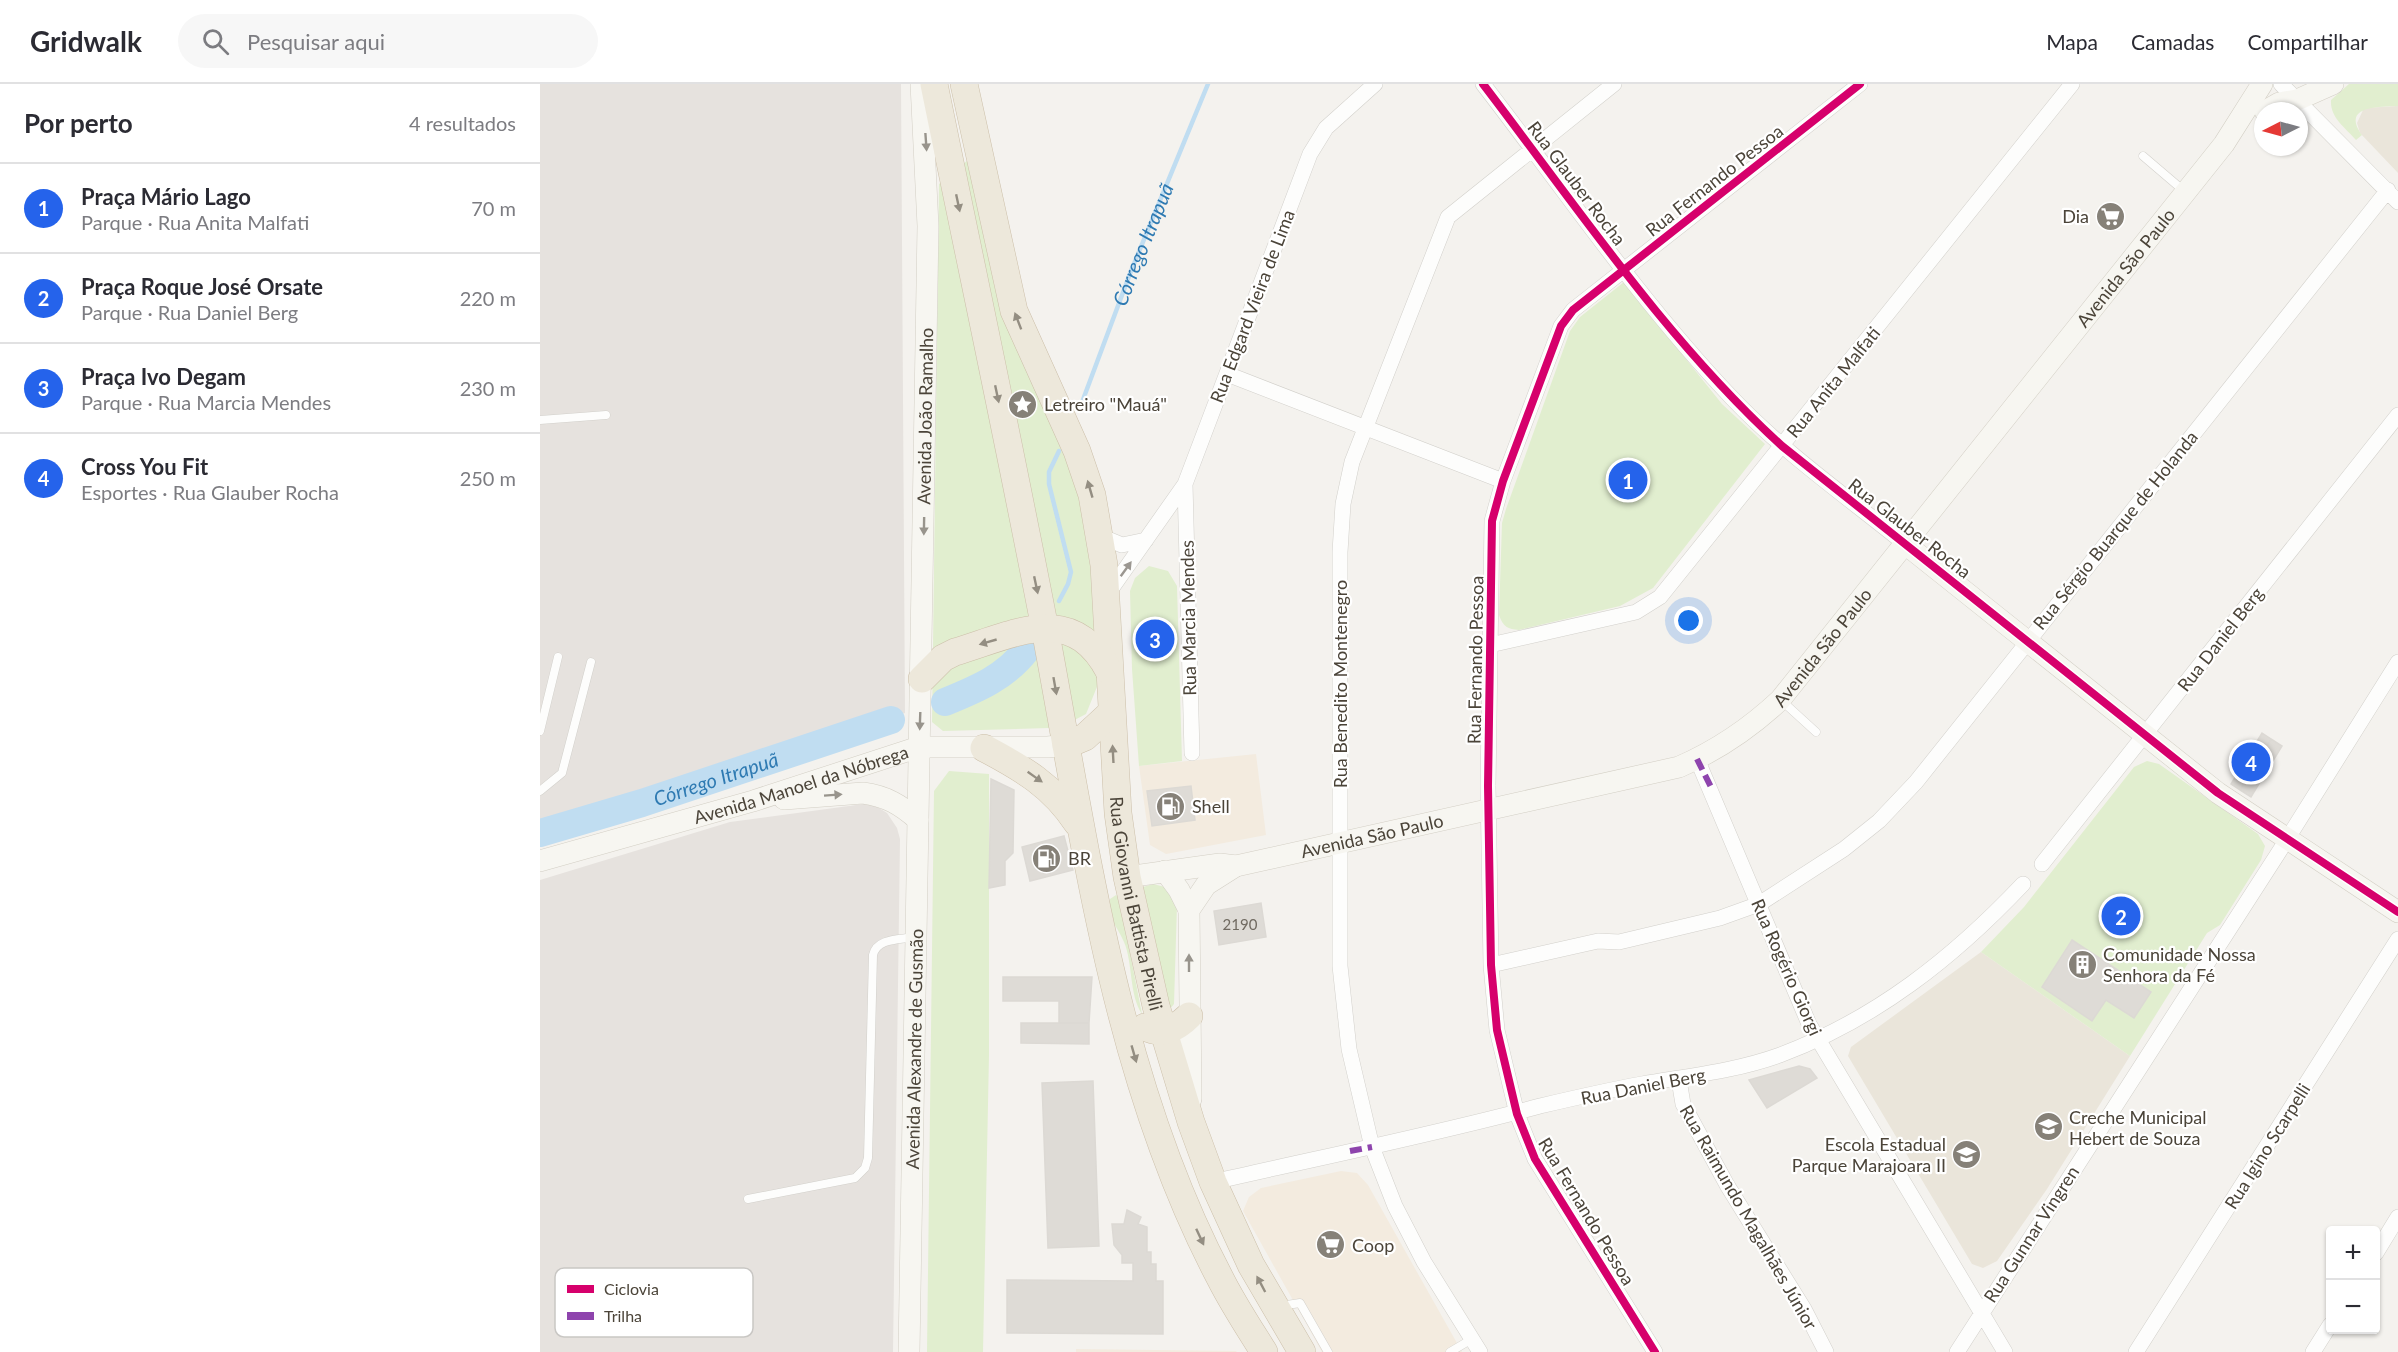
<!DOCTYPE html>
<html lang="pt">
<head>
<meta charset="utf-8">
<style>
	:root { --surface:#fff; --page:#f7f7f7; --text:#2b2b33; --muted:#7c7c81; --line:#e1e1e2; --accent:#2563eb }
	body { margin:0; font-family:Lato,sans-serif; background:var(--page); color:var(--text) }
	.controls { position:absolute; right:18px; bottom:18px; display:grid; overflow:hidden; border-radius:6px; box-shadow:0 2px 4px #0004 }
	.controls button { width:54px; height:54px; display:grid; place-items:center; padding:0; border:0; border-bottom:2px solid var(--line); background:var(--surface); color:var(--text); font:30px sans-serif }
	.compass { position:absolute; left:1714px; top:18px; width:54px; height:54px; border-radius:50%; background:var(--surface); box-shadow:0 2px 4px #0004; rotate:264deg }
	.you { position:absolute; left:1149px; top:537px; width:21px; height:21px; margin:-15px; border:4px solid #fff; border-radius:50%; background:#1a73e8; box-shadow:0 0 0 9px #1a73e833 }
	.badge { display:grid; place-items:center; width:39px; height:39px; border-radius:50%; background:var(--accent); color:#fff; font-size:20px; font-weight:700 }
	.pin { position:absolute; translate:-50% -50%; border:3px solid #fff; box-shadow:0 2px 6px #0006 }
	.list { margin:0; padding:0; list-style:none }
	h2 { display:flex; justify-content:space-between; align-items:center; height:78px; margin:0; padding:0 24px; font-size:26px }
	h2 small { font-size:20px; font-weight:400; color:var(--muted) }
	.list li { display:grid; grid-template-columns:39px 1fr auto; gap:18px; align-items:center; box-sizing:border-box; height:90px; padding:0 24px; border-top:2px solid var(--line) }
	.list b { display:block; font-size:22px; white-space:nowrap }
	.list p { margin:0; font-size:20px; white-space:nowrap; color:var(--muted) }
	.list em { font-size:20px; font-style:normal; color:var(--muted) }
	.icon { flex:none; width:33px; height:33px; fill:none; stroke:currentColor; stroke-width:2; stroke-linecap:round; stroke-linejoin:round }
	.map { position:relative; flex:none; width:1858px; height:1268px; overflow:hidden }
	header { display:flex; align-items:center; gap:36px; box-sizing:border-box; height:84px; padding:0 30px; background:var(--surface); border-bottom:2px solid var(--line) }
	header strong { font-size:28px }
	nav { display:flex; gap:33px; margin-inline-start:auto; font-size:21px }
	.search { width:420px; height:54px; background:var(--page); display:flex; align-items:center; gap:15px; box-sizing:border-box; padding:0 21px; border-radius:33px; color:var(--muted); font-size:22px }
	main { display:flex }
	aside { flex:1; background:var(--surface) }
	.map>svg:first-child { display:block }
	.commercial { fill:#f3ebdf }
	.industrial { fill:#e6e2de }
	.education { fill:#eae5da }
	.green { fill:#e1eecf }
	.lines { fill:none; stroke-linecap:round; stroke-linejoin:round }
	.stream { stroke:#c0ddf1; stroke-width:4.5 }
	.river { stroke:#c0ddf1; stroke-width:28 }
	.building { fill:#dedbd6; stroke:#dcd9d4; stroke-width:1.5 }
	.lane-casing { stroke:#d2d0cb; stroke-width:9 }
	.street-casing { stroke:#d2d0cb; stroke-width:16 }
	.secondary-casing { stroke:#d3cfc5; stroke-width:22 }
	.highway-casing { stroke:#ccbfa9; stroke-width:28 }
	.lane { stroke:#fdfdfc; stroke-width:8 }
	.street { stroke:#fdfdfc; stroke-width:15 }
	.secondary { stroke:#f7f6f1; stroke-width:21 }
	.highway { stroke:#ede8db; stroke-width:27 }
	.quiet { stroke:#8e44ad; stroke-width:6; stroke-dasharray:12 6; stroke-linecap:butt }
	.cycleway-casing { stroke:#fff; stroke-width:11 }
	.cycleway { stroke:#d6006c; stroke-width:8 }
	.oneway { fill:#98948c }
	.oneway2 { fill:#948e82 }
	.oneway3 { fill:#9b9791 }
	.labels { text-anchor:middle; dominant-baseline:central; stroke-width:4.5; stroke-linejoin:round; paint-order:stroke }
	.number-label { font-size:15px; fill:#706a61 }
	.street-label { font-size:18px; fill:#4b4439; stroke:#fff }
	.poi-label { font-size:18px; fill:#4b4439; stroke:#fff; text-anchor:start }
	.water-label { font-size:20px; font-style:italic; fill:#2e7ab2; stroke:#fff }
	.key { fill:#fff; stroke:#c9c7c4; stroke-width:1.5 }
	.key-label { font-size:16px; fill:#4b4439 }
</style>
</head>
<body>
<header>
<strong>Gridwalk</strong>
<div class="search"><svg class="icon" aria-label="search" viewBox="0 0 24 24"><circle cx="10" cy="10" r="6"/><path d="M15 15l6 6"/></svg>Pesquisar aqui</div>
<nav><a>Mapa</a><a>Camadas</a><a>Compartilhar</a></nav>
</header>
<main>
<aside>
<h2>Por perto<small>4 resultados</small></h2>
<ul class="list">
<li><span class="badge">1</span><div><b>Praça Mário Lago</b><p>Parque · Rua Anita Malfati</p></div><em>70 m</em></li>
<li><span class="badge">2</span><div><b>Praça Roque José Orsate</b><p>Parque · Rua Daniel Berg</p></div><em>220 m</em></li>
<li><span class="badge">3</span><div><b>Praça Ivo Degam</b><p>Parque · Rua Marcia Mendes</p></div><em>230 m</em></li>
<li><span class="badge">4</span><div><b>Cross You Fit</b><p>Esportes · Rua Glauber Rocha</p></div><em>250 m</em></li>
</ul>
</aside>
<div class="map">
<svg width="1858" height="1268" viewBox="0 0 1858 1268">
	<rect width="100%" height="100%" fill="#f4f2ee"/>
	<path class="commercial" d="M716 670 726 751 626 770 610 761 599 682Z
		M801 1087 817 1089 828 1101 922 1268H782L703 1127 709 1113 721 1104Z
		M536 1265 696 1267 697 1268H536Z"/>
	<path class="industrial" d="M0 0H361L365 629 0 743Z
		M331 719 347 729 357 744 360 755 353 1268H0V796L190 738Z"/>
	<path class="education" d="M1858 22V89L1820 49 1817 39 1824 24Z
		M1441 868 1590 972 1507 1105 1457 1177 1443 1184 1432 1180 1308 972 1311 963Z"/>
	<path class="green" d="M1809 0H1858V22C1841 23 1800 21 1822 51L1816 56C1805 43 1790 34 1791 16Z
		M428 76 544 414 563 588 546 630 525 641 509 644 403 647 392 638 399 100Z
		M1084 198 1182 320 1225 360 1113 504 1080 522 979 546C968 545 963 543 959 531L962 439 966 425 1030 247 1040 233Z
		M609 482 628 487 637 502 642 677 599 682 592 585 590 507 595 494Z
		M1607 677 1619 680 1718 750 1725 762 1721 776 1680 841 1667 849 1590 972 1441 868 1484 823 1594 683Z
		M409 687 449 690V971L443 1268H387L394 707Z
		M613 800 625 803 637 821 634 920 630 925 603 803Z
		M576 811 579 814 602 930C589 911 593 879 584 858 576 839 568 838 570 815Z"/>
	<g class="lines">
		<g class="stream">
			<path id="s1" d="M541 321 591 187 668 0"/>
			<path d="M519 517 528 500 531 488 509 400V388L519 367"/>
		</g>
		<g class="river">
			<path d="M405 618C437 605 466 593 487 565"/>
			<path id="s2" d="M0 749 102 719 351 636"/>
		</g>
	</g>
	<path class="building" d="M1722 649 1731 655 1700 706 1691 700Z
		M1731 655 1742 662 1711 713 1700 706Z
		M451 695 474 706 473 769 465 777V801L449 804Z
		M651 702 655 736 612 742 607 707Z
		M524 752 533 786 490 797 482 763Z
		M721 819 726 853 679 861 674 827Z
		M1532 856 1611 908 1594 934 1566 916 1552 937 1502 903Z
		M463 893H552L549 939H519V917H463Z
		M481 939H549V960L481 959Z
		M1259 982 1270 985 1277 994 1227 1024 1209 996Z
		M553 997 559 1162 508 1164 502 999Z
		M587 1126 601 1133 598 1140 607 1143V1168H611V1180H616V1197H623V1250L467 1249V1196L593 1197V1179H582V1171L574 1161 572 1140H584Z"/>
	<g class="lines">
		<defs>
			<path id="lane" d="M1603 72 1644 107
				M0 336 66 331
				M1242 617 1276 648
				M0 647 18 573
				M0 707 22 689 51 578
				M208 1115 315 1094 325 1084 328 1074 333 871C337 854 359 856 374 853
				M740 1222 760 1219 788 1268
				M910 1268 932 1255"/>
			<path id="street" d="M943 0C1024 105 1099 216 1191 313 1243 368 1306 412 1364 459
				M1741 0 1858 118
				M687 290 963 397
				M645 400 652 669
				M560 452 582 461 606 456
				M567 511 645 400 770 70 786 44 835 0
				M950 561 1096 528 1120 513 1532 0
				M1157 675 1269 940 1465 1268
				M1502 780 1858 331
				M951 881 1058 857 1079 858 1180 834 1219 820 1304 765 1339 737 1376 698 1848 106
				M1139 996 1143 1020 1187 1101 1264 1225 1286 1268
				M673 1098C782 1073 892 1051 1000 1022 1034 1014 1069 1006 1102 1000 1148 992 1196 987 1240 971 1336 935 1413 874 1483 800
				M1836 1169 1858 1133
				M940 1268 884 1178 855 1122 832 1063 809 965 800 882V468L803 420 812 378 908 133 1074 0
				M1115 1268 995 1075 977 1030 957 946 951 881 948 702 952 437 963 397 1021 242 1033 226 1320 0
				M1417 1268 1746 757 1858 578
				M1596 1268 1858 855
				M1773 1268 1790 1241"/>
			<g id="secondary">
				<path d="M1725 27 1739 19 1757 16 1793 0"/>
				<path d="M1364 459 1678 709 1858 828"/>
				<path d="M244 715 323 709C346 712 361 721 378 736"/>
				<path id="s3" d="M0 777 213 717 379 663H508L526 661"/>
				<path d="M625 787 639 806 649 826"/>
				<path d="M587 793 680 780 696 782"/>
				<path id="s4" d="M651 1015 649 826 666 801 696 782 1139 683C1178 666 1209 645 1240 616L1684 60 1722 0"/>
				<path id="s5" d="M369 1268 388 142 381 0"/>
			</g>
			<g id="highway">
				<path d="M394 0C431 182 470 363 505 545 546 763 575 995 680 1194 693 1220 709 1244 724 1268"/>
				<path id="s6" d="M424 0 474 227 537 367 552 411 564 481 578 729 587 793 616 922 651 1038 673 1098 711 1181 762 1268"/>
				<path d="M382 595 403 574 415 568C475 550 532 517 569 587"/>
				<path d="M526 661 545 653 571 629"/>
				<path d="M444 664C482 684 513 702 537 739"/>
				<path d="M605 943C622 952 637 944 649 932"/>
			</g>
		</defs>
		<use href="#lane" class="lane-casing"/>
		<use href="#street" class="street-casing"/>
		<use href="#secondary" class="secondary-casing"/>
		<use href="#highway" class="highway-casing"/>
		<use href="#lane" class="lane"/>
		<use href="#street" class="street"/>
		<use href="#secondary" class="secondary"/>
		<use href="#highway" class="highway"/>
		<path class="quiet" d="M1157 675 1171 703
			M810 1067 832 1063"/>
		<defs>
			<path id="cycleway" d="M943 0C1038 124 1126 256 1242 362L1678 709 1858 828
				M1115 1268 995 1075 977 1030 957 946 951 881 948 702 952 437 963 397 1021 242 1033 226 1320 0"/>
		</defs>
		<use href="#cycleway" class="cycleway-casing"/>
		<use href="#cycleway" class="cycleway"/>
	</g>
	<defs><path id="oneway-solid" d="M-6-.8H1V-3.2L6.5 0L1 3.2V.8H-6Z" transform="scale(1.5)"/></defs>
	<g class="oneway">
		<use href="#oneway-solid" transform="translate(386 58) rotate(86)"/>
		<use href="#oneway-solid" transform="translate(384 442) rotate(91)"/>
		<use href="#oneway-solid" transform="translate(380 637) rotate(92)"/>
		<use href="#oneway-solid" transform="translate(293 711) rotate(-4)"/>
		<use href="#oneway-solid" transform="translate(649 879) rotate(-90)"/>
	</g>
	<g class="oneway2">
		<use href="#oneway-solid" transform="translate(418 119) rotate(78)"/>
		<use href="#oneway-solid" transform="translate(478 237) rotate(-111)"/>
		<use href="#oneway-solid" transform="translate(457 310) rotate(78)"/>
		<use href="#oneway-solid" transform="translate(550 405) rotate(-106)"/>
		<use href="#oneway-solid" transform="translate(496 501) rotate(78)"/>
		<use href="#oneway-solid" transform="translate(448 558) rotate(164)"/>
		<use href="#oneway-solid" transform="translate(515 602) rotate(80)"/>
		<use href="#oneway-solid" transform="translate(573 670) rotate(-93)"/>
		<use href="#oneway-solid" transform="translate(495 693) rotate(35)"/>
		<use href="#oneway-solid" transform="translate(594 970) rotate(74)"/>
		<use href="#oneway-solid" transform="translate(660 1153) rotate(65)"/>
		<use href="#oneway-solid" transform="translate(721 1200) rotate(-118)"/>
	</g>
	<use class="oneway3" href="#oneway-solid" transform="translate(586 485) rotate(-54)"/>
	<defs>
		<symbol id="supermarket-disc" viewBox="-11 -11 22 22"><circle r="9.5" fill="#868178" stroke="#fff"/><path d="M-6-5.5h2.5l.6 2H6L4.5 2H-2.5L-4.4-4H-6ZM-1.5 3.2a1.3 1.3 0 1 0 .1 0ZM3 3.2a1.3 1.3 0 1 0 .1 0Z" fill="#fff"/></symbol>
		<symbol id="sight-disc" viewBox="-11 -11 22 22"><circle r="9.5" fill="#868178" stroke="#fff"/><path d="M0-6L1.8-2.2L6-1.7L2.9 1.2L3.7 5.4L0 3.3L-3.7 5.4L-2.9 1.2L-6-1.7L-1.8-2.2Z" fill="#fff"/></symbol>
		<symbol id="fuel-disc" viewBox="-11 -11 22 22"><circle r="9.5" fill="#868178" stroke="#fff"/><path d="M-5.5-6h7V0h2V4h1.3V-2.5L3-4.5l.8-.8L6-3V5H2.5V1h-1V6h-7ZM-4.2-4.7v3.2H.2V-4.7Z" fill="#fff"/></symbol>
		<symbol id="building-disc" viewBox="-11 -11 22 22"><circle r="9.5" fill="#868178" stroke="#fff"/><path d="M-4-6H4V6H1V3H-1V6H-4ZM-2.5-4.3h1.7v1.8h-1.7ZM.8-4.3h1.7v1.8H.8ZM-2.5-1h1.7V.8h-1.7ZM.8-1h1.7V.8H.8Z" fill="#fff"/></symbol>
		<symbol id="school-disc" viewBox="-11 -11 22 22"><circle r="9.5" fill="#868178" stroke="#fff"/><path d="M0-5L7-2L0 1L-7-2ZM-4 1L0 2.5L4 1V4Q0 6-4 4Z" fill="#fff"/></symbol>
	</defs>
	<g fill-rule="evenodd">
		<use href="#supermarket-disc" x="1554" y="116" width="33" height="33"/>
		<use href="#sight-disc" x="466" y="304" width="33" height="33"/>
		<use href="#fuel-disc" x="614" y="706" width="33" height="33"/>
		<use href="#fuel-disc" x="490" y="758" width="33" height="33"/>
		<use href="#building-disc" x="1526" y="864" width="33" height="33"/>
		<use href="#school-disc" x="1492" y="1026" width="33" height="33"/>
		<use href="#school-disc" x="1410" y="1054" width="33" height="33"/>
		<use href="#supermarket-disc" x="774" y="1144" width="33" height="33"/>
	</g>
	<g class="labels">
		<g class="number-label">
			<text x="700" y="840">2190</text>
		</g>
		<g class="street-label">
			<text transform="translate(1174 96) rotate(-38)">Rua Fernando Pessoa</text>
			<text transform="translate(1037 99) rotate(53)">Rua Glauber Rocha</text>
			<text stroke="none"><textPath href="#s4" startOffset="1384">Avenida São Paulo</textPath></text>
			<text transform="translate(712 222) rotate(-69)">Rua Edgard Vieira de Lima</text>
			<text transform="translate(1293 298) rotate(-51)">Rua Anita Malfati</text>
			<text stroke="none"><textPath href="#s5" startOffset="936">Avenida João Ramalho</textPath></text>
			<text transform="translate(1370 444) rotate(38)">Rua Glauber Rocha</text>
			<text transform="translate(1575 446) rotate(-51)">Rua Sérgio Buarque de Holanda</text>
			<text transform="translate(648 534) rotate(-91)">Rua Marcia Mendes</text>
			<text transform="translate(1680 555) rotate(-52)">Rua Daniel Berg</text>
			<text stroke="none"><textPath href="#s4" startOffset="898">Avenida São Paulo</textPath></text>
			<text transform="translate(935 576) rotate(-89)">Rua Fernando Pessoa</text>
			<text transform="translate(800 600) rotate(-90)">Rua Benedito Montenegro</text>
			<text stroke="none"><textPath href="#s3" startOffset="272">Avenida Manoel da Nóbrega</textPath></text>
			<text stroke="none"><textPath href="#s4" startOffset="394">Avenida São Paulo</textPath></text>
			<text stroke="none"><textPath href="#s6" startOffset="844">Rua Giovanni Battista Pirelli</textPath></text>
			<text transform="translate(1247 883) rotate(66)">Rua Rogério Giorgi</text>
			<text stroke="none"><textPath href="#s5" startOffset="303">Avenida Alexandre de Gusmão</textPath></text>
			<text transform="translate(1103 1002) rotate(-11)">Rua Daniel Berg</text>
			<text transform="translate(1727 1062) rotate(-58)">Rua Igino Scarpelli</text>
			<text transform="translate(1047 1127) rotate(59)">Rua Fernando Pessoa</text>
			<text transform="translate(1209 1133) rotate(60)">Rua Raimundo Magalhães Júnior</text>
			<text transform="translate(1491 1150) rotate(-57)">Rua Gunnar Vingren</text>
		</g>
		<g class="poi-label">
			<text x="1549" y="132" text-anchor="end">Dia</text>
			<text x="504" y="320">Letreiro "Mauá"</text>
			<text x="652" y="722">Shell</text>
			<text x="528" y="774">BR</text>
			<text x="1563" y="870">Comunidade Nossa<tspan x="1563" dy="21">Senhora da Fé</tspan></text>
			<text x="1529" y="1033">Creche Municipal<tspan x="1529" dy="21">Hebert de Souza</tspan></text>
			<text x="1406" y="1060" text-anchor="end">Escola Estadual<tspan x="1406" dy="21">Parque Marajoara II</tspan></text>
			<text x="812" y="1161">Coop</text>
		</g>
		<g class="water-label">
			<text stroke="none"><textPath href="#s1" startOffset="172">Córrego Itrapuã</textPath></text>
			<text stroke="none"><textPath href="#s2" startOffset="184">Córrego Itrapuã</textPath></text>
		</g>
	</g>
	<rect x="15" y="1184" width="198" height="69" rx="9" class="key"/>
	<rect x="27" y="1201" width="27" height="8" fill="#d6006c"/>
	<rect x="27" y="1228" width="27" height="8" fill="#8e44ad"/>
	<g class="key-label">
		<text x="64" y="1211">Ciclovia</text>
		<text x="64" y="1238">Trilha</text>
	</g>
</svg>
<div class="controls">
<button>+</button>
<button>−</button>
</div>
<svg class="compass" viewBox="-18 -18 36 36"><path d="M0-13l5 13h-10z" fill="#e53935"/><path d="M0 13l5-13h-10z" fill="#7c7c81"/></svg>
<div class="you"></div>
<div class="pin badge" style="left:1088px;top:396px">1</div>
<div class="pin badge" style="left:1581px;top:832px">2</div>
<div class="pin badge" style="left:615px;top:555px">3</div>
<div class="pin badge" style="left:1711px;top:678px">4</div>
</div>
</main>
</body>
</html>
